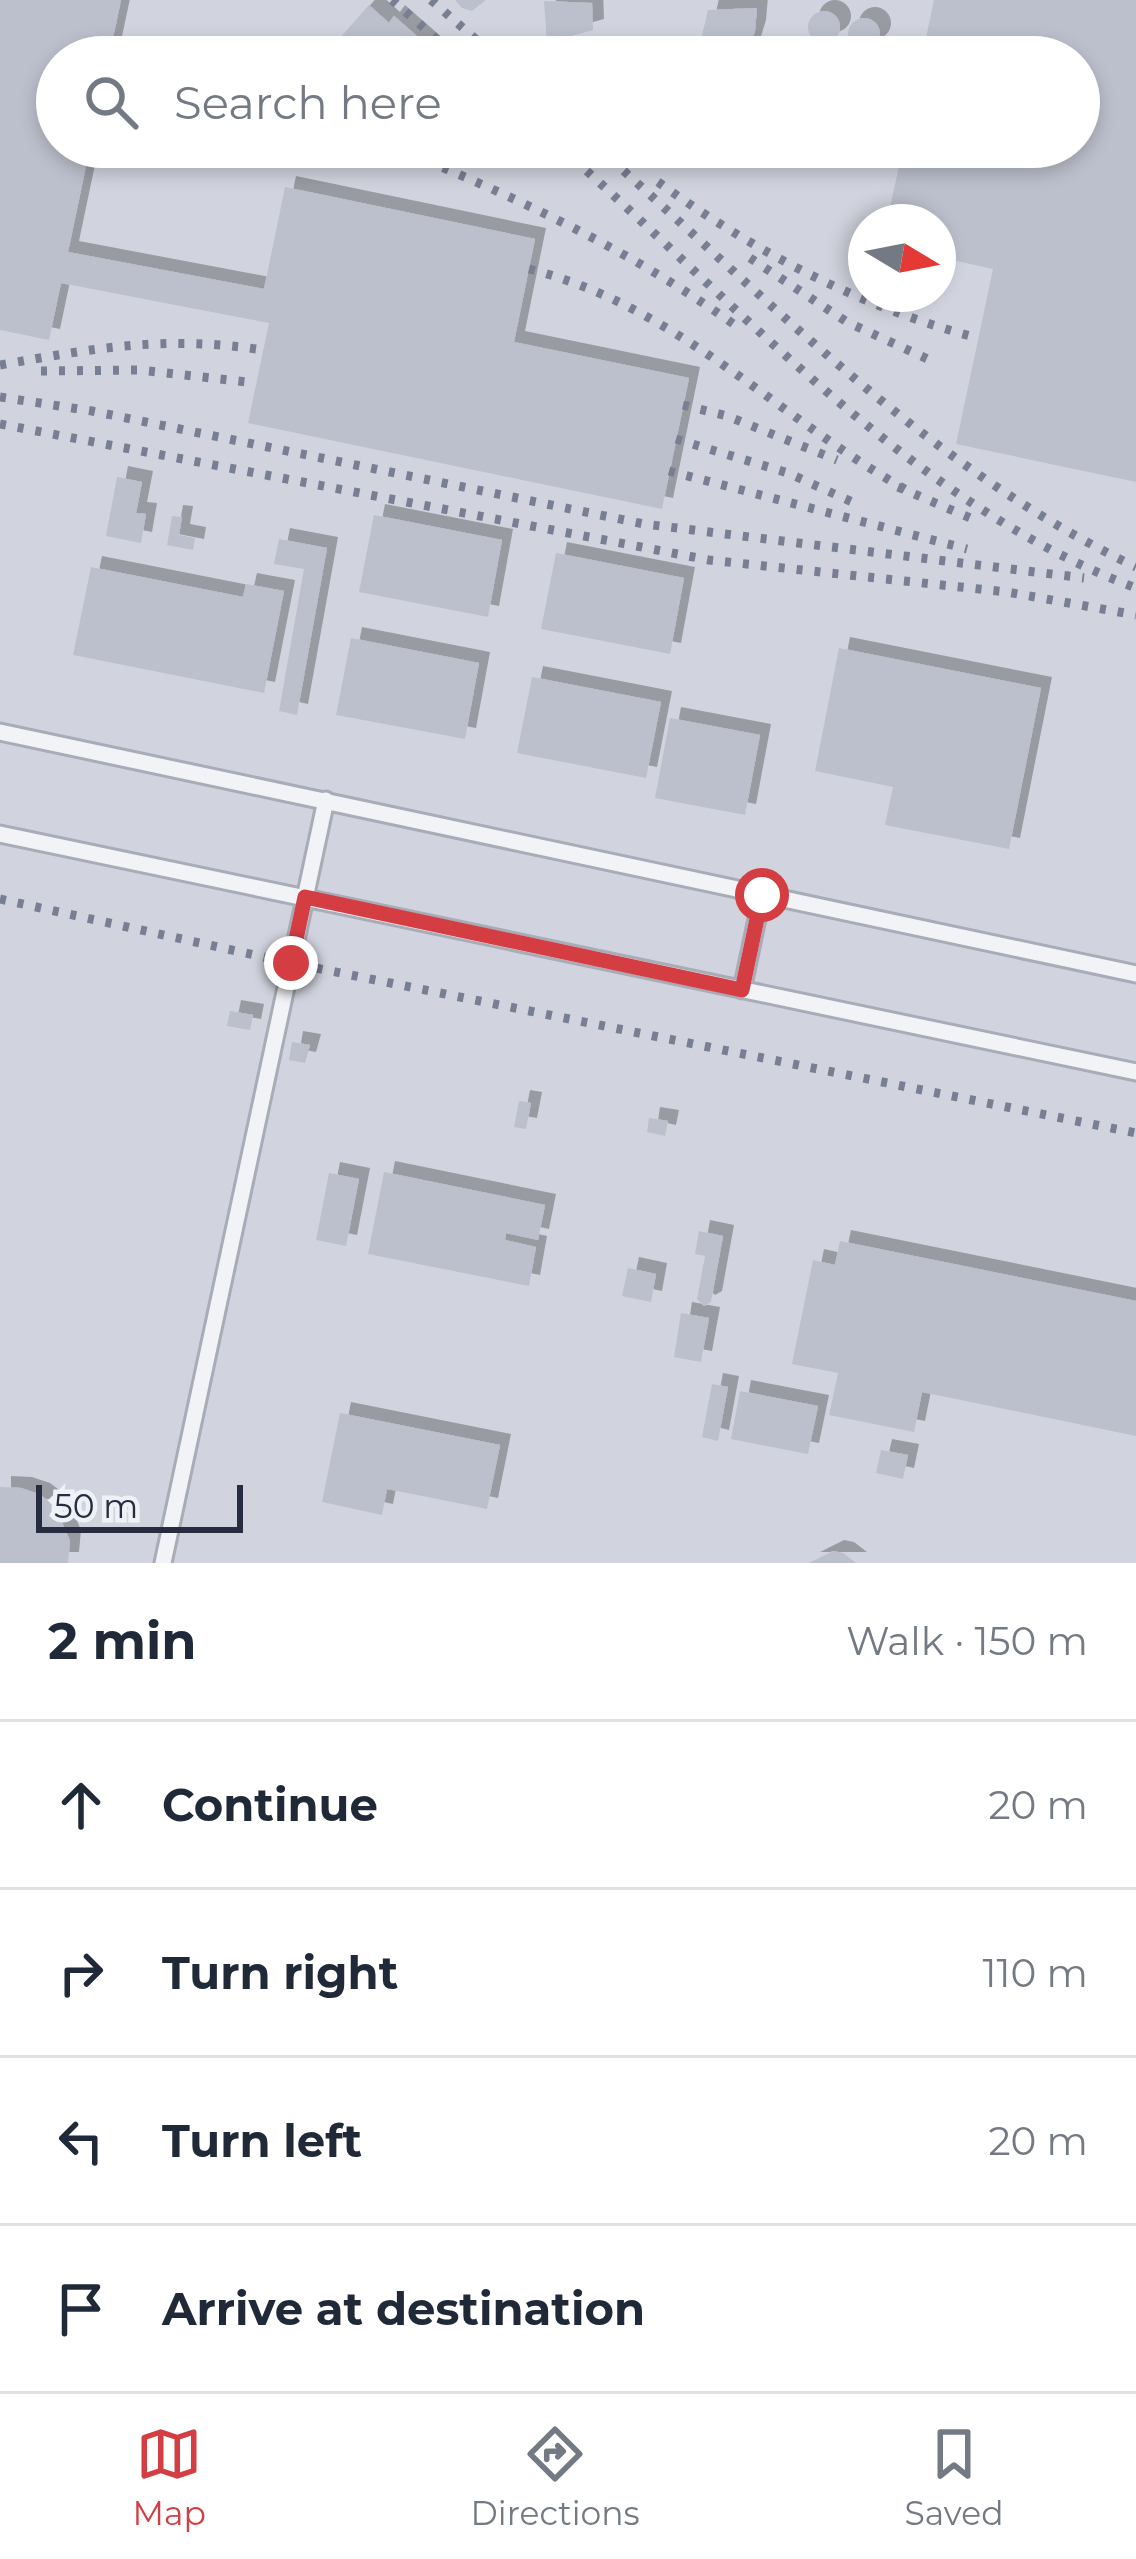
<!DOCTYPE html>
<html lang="en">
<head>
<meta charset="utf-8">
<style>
	:root { --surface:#fff; --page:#f6f6f7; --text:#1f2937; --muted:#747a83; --line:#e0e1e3; --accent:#d43e43 }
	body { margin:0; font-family:Montserrat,sans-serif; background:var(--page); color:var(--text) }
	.compass { position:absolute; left:848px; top:204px; width:108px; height:108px; border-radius:50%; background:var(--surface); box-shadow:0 6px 18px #0003; rotate:100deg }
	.scale { position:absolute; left:36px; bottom:30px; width:207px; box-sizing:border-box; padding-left:12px; border:6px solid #272d41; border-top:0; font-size:33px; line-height:42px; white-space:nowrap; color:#272d41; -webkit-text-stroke:9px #eef1f6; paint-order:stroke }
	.stop { position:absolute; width:36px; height:36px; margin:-27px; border:9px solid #d43e43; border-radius:50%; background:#fff }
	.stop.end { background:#d43e43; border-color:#fff; box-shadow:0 3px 12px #0008 }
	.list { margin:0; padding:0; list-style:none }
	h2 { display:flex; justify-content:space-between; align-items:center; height:156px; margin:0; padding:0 48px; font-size:51px }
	h2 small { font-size:39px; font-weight:400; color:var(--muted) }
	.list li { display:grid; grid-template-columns:78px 1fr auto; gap:36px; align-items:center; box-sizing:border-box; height:168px; padding:0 48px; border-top:3px solid var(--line) }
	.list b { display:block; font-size:45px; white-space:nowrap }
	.list em { font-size:39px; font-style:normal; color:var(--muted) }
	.icon { flex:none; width:66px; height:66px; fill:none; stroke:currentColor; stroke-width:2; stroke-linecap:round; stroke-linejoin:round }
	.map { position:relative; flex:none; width:1136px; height:1563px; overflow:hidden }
	.search { position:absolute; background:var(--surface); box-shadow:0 6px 18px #0003; left:36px; right:36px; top:36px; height:132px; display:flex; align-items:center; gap:30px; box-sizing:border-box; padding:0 42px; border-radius:66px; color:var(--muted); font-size:45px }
	.sheet { height:828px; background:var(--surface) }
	nav { display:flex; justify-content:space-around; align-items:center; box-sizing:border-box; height:168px; border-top:3px solid var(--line); background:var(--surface); font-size:33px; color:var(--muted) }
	nav a { display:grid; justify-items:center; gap:6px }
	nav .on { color:var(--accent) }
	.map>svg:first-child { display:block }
	.built { fill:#d1d4de; fill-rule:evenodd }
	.building { fill:#bcc0cc; filter:url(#shadow) }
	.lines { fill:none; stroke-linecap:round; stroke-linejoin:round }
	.service-casing { stroke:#a8acb7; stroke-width:21 }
	.service { stroke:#f2f3f7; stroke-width:15 }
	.rail { stroke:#787f93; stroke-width:9; stroke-dasharray:6 12; stroke-linecap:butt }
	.route { stroke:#d43e43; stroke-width:15 }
</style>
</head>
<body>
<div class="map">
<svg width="1136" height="1563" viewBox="0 0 1136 1563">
	<defs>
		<filter id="shadow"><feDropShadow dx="11" dy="-11" stdDeviation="0" flood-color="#0004"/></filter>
	</defs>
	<rect width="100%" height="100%" fill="#dfe2e9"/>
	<path class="built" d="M0 0H1136V1563H0ZM57 57H1079V147H57ZM866 222H938V294H866Z"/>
	<path class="building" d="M0 0H121L109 57H57V147H90L68 252 264 289 285 187 535 239 514 342 689 378 662 509 248 423 269 323 61 283 49 340 0 330Z
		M455 0H486L472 11 462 8Z
		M934 0H1136V482L956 444 993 269 938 257V222H887L903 147H1079V57H922Z
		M544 1 592 3 593 30 547 43Z
		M369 5 389 23 394 16 441 57H323Z
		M757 8 755 31 747 57H685L701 40 708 10Z
		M808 27a16 16 0 1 1 32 0a16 16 0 1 1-32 0Z
		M848 34a16 16 0 1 1 32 0a16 16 0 1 1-32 0Z
		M821 147H852L845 156 835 158Z
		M117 477 142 482 136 513 146 514 141 543 106 536Z
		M374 515 502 540 488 617 359 592Z
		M172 516 182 517 179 535 195 538 193 550 167 545Z
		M279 539 327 548 297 715 279 711 304 569 274 564Z
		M556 553 684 578 670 654 541 629Z
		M91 567 243 597 246 584 284 591 264 693 73 655Z
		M351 638 479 663 465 739 336 715Z
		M839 648 1041 688 1009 849 885 825 893 787 815 771Z
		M532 677 661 702 646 778 517 753Z
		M670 718 760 735 745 815 655 798Z
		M230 1011 253 1015 250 1030 227 1026Z
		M292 1042 310 1045 305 1063 289 1060Z
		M519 1101 531 1103 526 1129 514 1127Z
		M649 1118 668 1121 665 1136 647 1132Z
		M384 1172 545 1205 538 1240 506 1233 505 1240 536 1247 529 1286 368 1254Z
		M329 1173 359 1179 346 1246 316 1240Z
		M699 1231 723 1236 711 1302 704 1306 697 1299 705 1256 695 1254Z
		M840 1241 1136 1301V1436L922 1392 914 1432 829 1415 838 1373 792 1364 813 1260 835 1265Z
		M628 1268 656 1274 651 1302 622 1296Z
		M681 1313 709 1318 701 1362 674 1357Z
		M712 1384 728 1387 718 1441 702 1437Z
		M740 1391 818 1406 808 1454 731 1439Z
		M340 1413 500 1445 487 1509 387 1489 382 1515 322 1502Z
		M881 1450 908 1455 903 1479 876 1473Z
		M0 1487 21 1488 39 1494 55 1506 70 1541 68 1563H0Z
		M833 1551 843 1553 856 1563H809Z"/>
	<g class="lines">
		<defs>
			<path id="service" d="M0 732 1136 974
				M0 834 1136 1072
				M742 990 762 895
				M163 1563 326 800"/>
		</defs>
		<use href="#service" class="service-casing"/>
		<use href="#service" class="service"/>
		<path class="rail" d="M392 0 457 57
			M431 0 496 57
			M110 49 142 57
			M393 147C514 196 633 251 739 328
			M560 147C737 303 911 504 1136 588
			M597 147C766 297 929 469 1136 567
			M658 182C755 252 862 308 978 338
			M750 258 847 322 932 361
			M529 269C678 306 780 420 910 492
			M0 365C96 348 165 335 263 350
			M41 371 140 370 256 383
			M0 397 92 411 644 524 1084 578
			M683 405 727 416 837 460
			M0 424 709 560 1007 592 1136 615
			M676 439 788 473 861 506
			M669 471 967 549
			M898 487 975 520
			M0 899 291 963 1136 1133"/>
	</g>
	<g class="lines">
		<path class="route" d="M291 963 305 897 742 990 762 895"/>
	</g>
</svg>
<svg class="compass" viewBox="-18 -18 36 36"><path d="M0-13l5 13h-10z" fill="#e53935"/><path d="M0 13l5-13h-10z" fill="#747a83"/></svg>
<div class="scale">50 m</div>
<div class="stop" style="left:762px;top:895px"></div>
<div class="stop end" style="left:291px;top:963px"></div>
<div class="search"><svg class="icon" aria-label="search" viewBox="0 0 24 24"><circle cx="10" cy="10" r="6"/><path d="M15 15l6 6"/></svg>Search here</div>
</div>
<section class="sheet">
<h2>2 min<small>Walk · 150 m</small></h2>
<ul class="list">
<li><svg class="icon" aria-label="ahead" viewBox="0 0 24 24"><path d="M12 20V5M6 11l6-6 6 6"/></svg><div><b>Continue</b></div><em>20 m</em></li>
<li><svg class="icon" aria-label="right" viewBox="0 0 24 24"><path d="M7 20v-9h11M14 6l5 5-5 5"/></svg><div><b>Turn right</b></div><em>110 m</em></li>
<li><svg class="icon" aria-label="left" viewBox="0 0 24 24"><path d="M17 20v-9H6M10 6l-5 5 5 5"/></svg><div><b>Turn left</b></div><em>20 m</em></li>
<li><svg class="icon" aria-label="arrive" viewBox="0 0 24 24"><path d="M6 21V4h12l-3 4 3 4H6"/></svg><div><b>Arrive at destination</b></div></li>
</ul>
</section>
<nav>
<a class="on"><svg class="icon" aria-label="map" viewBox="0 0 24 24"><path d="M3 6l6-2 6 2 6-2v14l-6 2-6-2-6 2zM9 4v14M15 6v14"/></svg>Map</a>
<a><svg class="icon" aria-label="directions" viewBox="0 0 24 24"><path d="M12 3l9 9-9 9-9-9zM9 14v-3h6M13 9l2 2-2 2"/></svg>Directions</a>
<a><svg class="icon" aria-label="saved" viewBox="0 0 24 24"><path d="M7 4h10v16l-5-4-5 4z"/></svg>Saved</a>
</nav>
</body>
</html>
